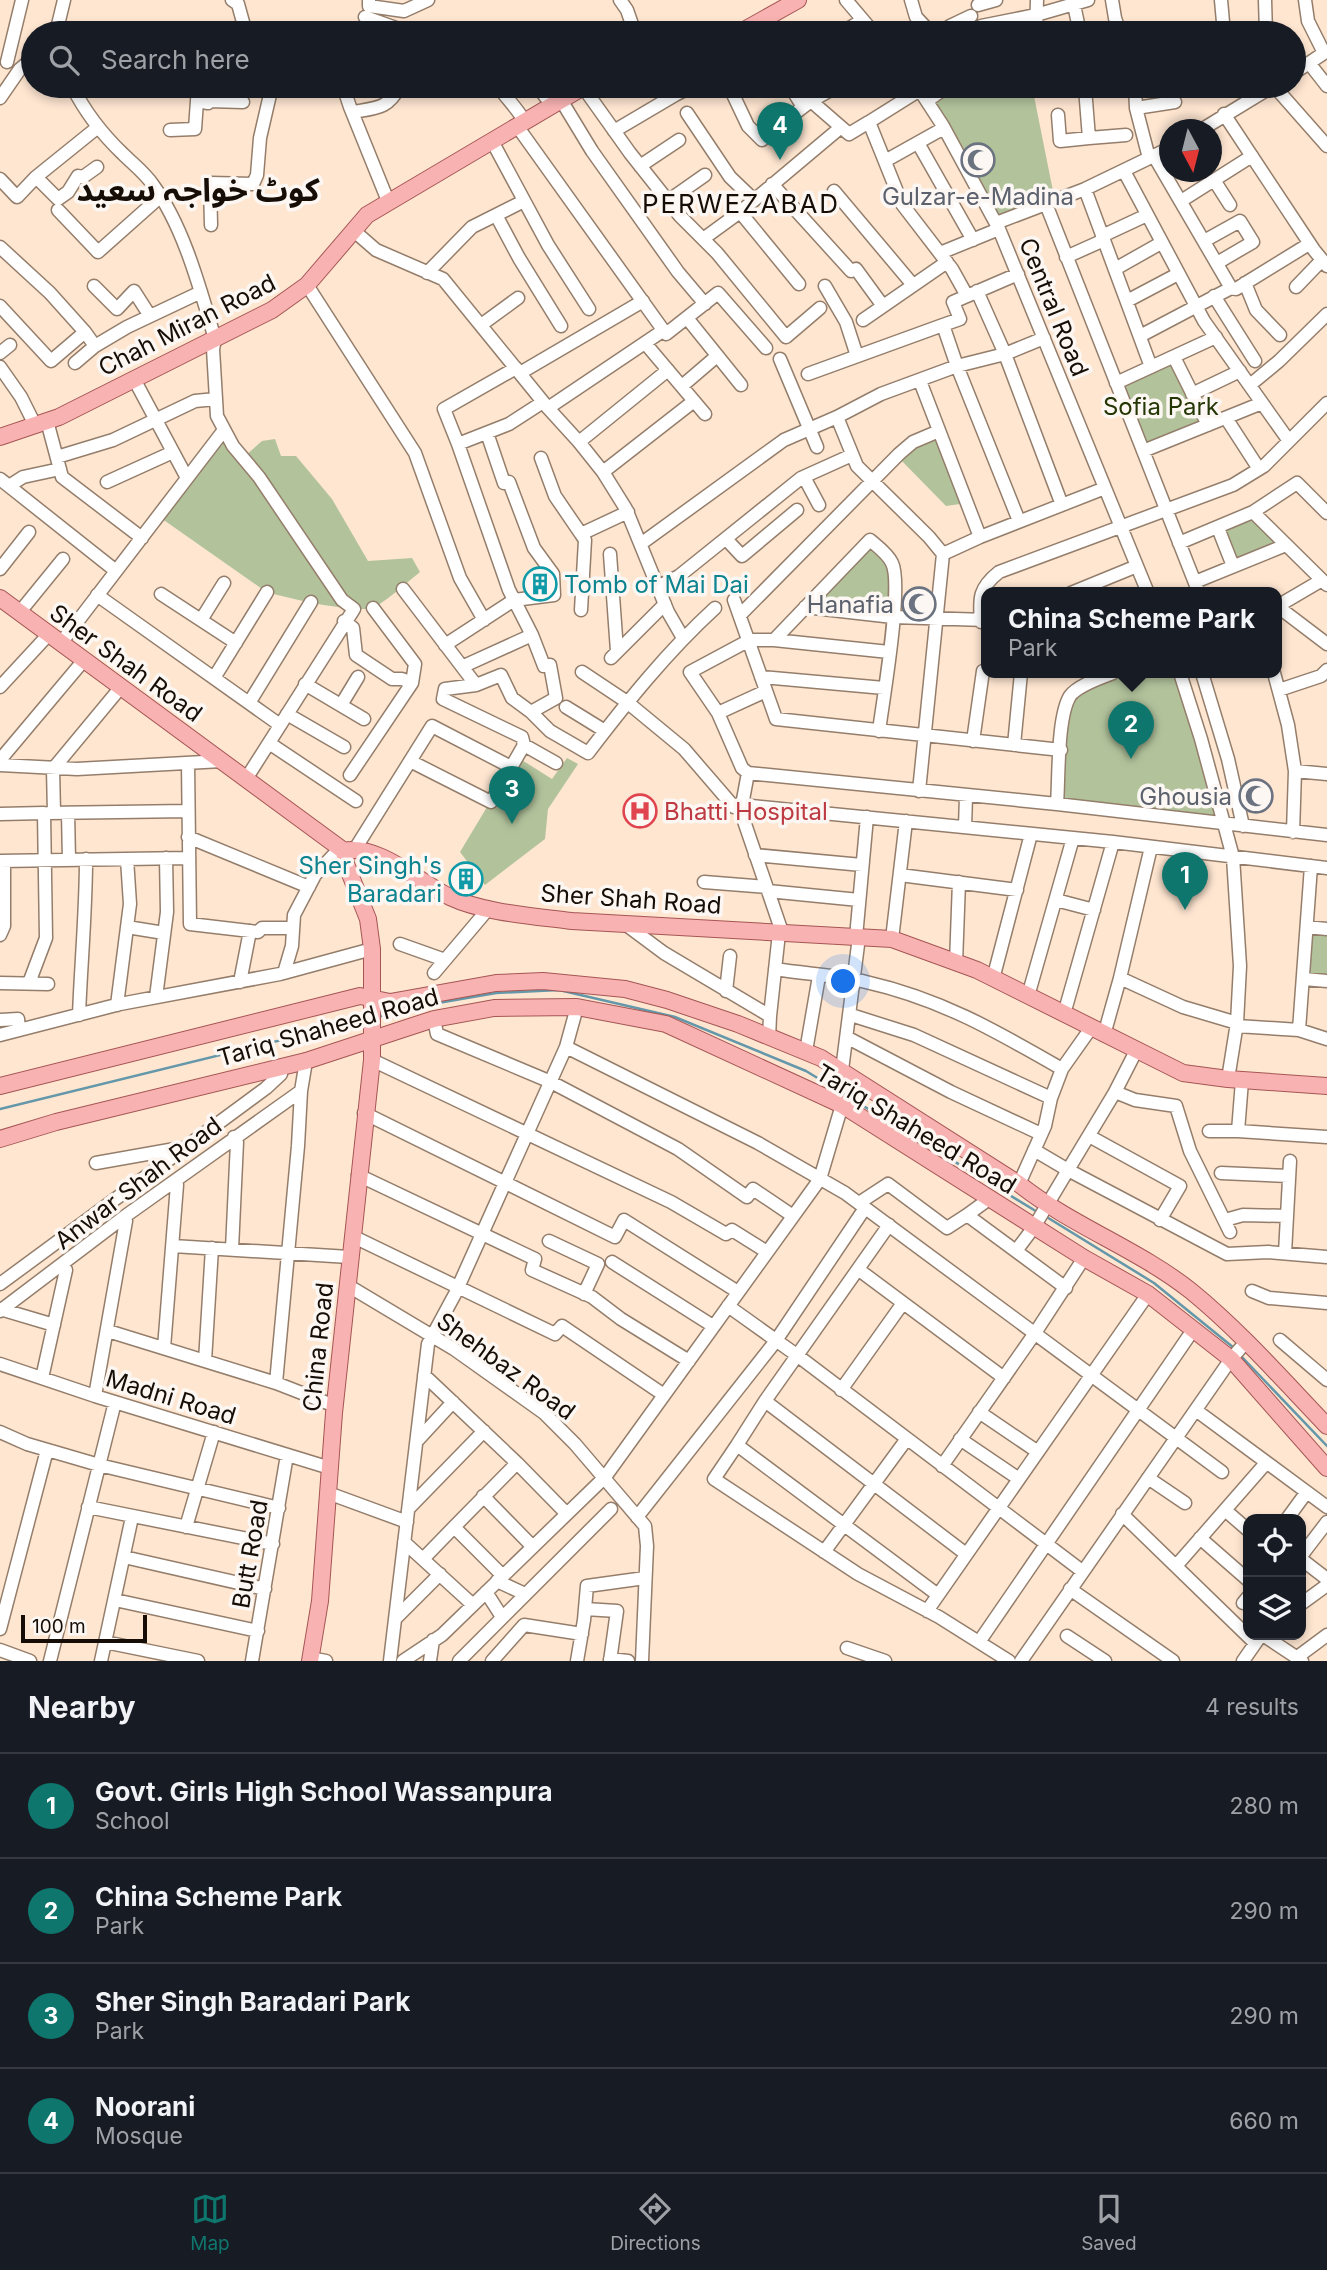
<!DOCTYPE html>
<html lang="en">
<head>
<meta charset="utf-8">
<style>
	:root { --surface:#171b24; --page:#20242c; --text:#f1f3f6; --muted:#9ea1a6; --line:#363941; --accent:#0f766e }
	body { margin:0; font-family:Inter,"Noto Sans Arabic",sans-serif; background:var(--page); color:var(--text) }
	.controls { position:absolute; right:21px; bottom:21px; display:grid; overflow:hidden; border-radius:14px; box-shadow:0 4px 10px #0003 }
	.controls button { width:63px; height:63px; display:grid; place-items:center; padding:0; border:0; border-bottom:2px solid var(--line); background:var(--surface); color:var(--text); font:35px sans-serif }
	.compass { position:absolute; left:1159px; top:119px; width:63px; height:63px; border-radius:50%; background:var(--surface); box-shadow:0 4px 10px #0003; rotate:173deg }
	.scale { position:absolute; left:21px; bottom:18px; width:126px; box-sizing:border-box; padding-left:7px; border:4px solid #150d06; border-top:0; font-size:19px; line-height:24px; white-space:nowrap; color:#150d06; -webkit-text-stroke:5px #fcf7f3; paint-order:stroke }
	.you { position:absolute; left:844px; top:982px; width:24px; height:24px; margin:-18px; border:5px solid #fff; border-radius:50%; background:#1a73e8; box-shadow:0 0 0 10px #1a73e833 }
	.badge { display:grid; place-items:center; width:46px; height:46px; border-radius:50%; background:var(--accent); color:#fff; font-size:23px; font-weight:700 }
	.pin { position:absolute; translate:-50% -58px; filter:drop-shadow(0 2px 4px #0008) }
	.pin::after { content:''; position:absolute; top:37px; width:24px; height:21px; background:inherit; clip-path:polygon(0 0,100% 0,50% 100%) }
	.popup { position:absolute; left:981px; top:587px; width:301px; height:91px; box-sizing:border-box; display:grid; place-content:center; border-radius:14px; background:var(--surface); filter:drop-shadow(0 2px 5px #0005); font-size:23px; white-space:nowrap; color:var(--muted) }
	.popup b { font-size:26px; color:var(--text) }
	.popup::after { content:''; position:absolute; left:50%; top:100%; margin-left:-14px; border:14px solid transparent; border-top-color:var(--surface) }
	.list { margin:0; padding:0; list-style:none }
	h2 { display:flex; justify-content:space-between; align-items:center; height:91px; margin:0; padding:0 28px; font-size:30px }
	h2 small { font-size:23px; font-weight:400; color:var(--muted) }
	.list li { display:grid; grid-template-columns:46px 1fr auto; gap:21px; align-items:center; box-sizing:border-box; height:105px; padding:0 28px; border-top:2px solid var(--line) }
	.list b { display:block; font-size:26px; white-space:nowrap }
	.list p { margin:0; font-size:23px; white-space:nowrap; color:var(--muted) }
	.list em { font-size:23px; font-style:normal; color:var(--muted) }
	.icon { flex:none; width:38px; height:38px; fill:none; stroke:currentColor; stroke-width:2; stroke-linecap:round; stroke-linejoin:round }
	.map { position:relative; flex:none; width:1327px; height:1661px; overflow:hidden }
	.search { position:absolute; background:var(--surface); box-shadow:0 4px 10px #0003; left:21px; right:21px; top:21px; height:77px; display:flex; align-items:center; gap:18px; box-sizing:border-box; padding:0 24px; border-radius:38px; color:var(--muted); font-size:26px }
	.sheet { height:511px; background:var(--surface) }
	nav { display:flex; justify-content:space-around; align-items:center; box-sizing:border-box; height:98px; border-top:2px solid var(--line); background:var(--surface); font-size:19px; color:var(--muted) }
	nav a { display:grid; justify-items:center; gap:4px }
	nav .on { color:var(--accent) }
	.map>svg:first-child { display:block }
	.green { fill:#b2c39c }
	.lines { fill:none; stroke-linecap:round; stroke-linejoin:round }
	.stream { stroke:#6397a9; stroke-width:2.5 }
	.minor-casing { stroke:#947e6b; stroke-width:15 }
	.major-casing { stroke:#a55654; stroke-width:18 }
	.minor { stroke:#fff; stroke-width:12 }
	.major { stroke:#f8b2b2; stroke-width:16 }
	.labels { text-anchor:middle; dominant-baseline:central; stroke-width:7; stroke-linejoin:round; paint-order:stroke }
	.worship-label { font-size:24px; fill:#5b616d; stroke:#fcf7f3; text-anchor:end }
	.street-label { font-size:24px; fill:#150d06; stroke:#fcf7f3 }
	.park-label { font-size:24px; fill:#253605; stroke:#fcf7f3 }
	.culture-label { font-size:24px; fill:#0d838f; stroke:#fcf7f3; text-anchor:start }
	.health-label { font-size:24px; fill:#be3a42; stroke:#fcf7f3; text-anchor:start }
	.neighbourhood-label { font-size:26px; letter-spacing:2px; fill:#150d06; stroke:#fcf7f3 }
	.district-label { font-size:32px; font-weight:bold; fill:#150d06; stroke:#fcf7f3 }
</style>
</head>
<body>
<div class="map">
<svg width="1327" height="1661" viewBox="0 0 1327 1661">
	<rect width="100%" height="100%" fill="#fee6d1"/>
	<path class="green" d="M948 86H1032L1055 201 996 223 927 101Z
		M1174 357 1208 425 1143 451 1116 383Z
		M224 430 245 456 262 441 275 439 281 456H296L332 499 368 561 412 558 420 572C410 580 382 605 372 608 354 613 283 598 265 591L158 516Z
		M939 431 967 503 946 506 897 456Z
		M1253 512 1286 545 1233 566 1218 528Z
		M867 541 892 560 893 617 805 607Z
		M1112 673H1178L1220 821 1057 804 1071 694Z
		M517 757 552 779 567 758 578 764 548 809 545 839 485 885 460 852Z
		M1307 927 1327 929V981L1304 979Z"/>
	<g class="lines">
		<path class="stream" d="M377 1017 438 1003 496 993 559 990 675 1017 806 1071 1039 1213
			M0 1109 367 1019
			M1045 1216 1154 1283 1234 1348
			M1241 1356 1327 1446"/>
		<defs>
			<path id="minor" d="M232 0 238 4 246 33
				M369 0V6L404 11 428 0
				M620 0 627 10 635 33
				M846 0 874 33
				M911 0 916 17 931 33
				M1073 0 1080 33
				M1112 0 1115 18 1120 33
				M1221 0 1224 33
				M1265 0 1266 33
				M1305 0 1308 21 1324 53
				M978 5 996 0
				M365 17 410 33
				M981 26 1036 15 1088 0
				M56 33 64 0
				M841 33 863 20
				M942 33 950 26 971 16
				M1036 33 1037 0
				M7 62 22 0
				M1309 63 1327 86
				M1294 73 1327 51
				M72 86C85 112 102 134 123 154 133 164 145 173 153 185 184 227 200 289 215 339L213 349 217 416 233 446 259 477 342 600 354 609 246 779
				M198 86 197 101 208 103 209 101 243 102
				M343 86 350 107 388 201
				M498 86C507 99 517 108 525 122
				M537 86 552 105
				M729 86 748 126 762 140
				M790 86 803 107
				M838 86 811 101 849 134 869 122
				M917 86 943 126 999 229 1148 593
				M1274 86 1327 146
				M583 87 630 153 680 216 717 253 786 337 820 308
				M920 90 869 122 902 204 952 269 967 296
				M675 95 693 86
				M0 98 20 69 33 58
				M561 100 592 151 678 272 705 304
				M927 101 948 86
				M1136 108 1175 102
				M352 112C377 108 388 109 400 86
				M687 113 730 177 754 200
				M1224 114 1314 250 1327 266
				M1058 115 1060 141 1089 138
				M781 124 811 101
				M517 126 666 334 718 293 766 348
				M170 130 195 129 197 101
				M1201 130 1273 86
				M614 131 675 95 670 86
				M1126 135 1089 138 1085 88 1135 87
				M492 141 548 245 589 309
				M918 143 973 240
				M1154 156 1231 288
				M1149 158 1136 108 1135 87 1171 86
				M885 161 944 128
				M640 166 679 140
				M1124 171 1204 321 1289 441
				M36 177 58 199 68 192 78 176 83 177 97 167
				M0 179 17 197 36 177 98 127
				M1214 180 1230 205
				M772 184 851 271 856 269 883 306
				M1085 189 1151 367
				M834 191 913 285
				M668 201 705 175
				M1181 201 1252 156
				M1046 204 1199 593
				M58 210 98 252 161 196
				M740 212 799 284
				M496 215 519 258 561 326
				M996 223 1085 189 1170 148
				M211 225 210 183 253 184 257 175 260 138 272 86
				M353 230 376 250 443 279 548 408 579 442 603 472 626 509 668 612 683 638
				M1102 236 1147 215
				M703 239 740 212 840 128
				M1204 241 1240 221 1253 242 1217 263
				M0 247 50 293 85 332 51 361 0 306
				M940 253 999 229
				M1066 257 1104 240
				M1115 269 1161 243
				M427 273 472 227 524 201
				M1245 283 1256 310 1280 335
				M307 285 415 453 460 578 484 620
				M94 286 117 309 134 291 150 316
				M825 286 846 322 857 356
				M1296 287 1322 260
				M977 291 1005 354 1062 505
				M1214 296 1255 361
				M1127 301 1178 274
				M687 318 741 385
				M863 320 947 262
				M481 325 518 298
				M943 325 960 319 953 302 1018 274
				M85 332 95 346 127 327 201 292
				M1140 336 1231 288 1236 289 1309 244
				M1044 338 1005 354 957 366 881 394 837 417 857 466 929 537 943 554 980 537 1105 488
				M645 343 705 414
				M0 353 10 345
				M1174 357 1208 425
				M780 359 817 447
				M75 363 95 346
				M0 367 21 397 35 425
				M516 368 444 409 458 444 509 424 543 402
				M520 373 643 301
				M808 374 943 325 957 366 1019 521
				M134 379 187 478
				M920 381 980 537
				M1116 383 1216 337
				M1250 385 1279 361 1327 314
				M682 386 717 356
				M1192 394 1240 371
				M548 408 664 330
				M1226 418 1259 469
				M47 421 62 477 142 538
				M579 442 668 370
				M458 444 509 590 532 635
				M1143 451 1262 403
				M57 457 113 440 195 401 216 399
				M541 458 555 496 581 534
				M603 472 694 401
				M804 477 819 505
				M0 479 116 571
				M107 482 173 452
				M9 486 23 477 60 469
				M1253 512 1327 585
				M1218 528 1233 566
				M726 539 742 556 797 510
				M642 543 784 440 837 417
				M1179 543 1253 512 1297 483 1327 513
				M610 554 617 651
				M0 569 29 532
				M1195 582 1286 545
				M659 586 679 576 801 478 852 455
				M403 589 476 685
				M1071 593 1137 566
				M161 594 236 643
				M97 595 280 725
				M734 600 776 719 1061 750
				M1277 606 1327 644
				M805 607 893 617 986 620
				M1276 607 1322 580
				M373 608 415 664 412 683
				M581 610 585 540 581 534 628 512
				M19 613 63 559
				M740 615 899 454 913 442 939 431
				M201 620 224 583
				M344 621 353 628 356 655 392 679H402L412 683 350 775
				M981 622C979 598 979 588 999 572L1233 485 1264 466 1327 403
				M748 640H774L889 652
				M774 640 870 540C877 546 888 554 892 563 903 585 883 700 879 731
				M746 642 690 672 718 713 766 691
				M61 643 224 430
				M445 645 514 600 554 595 553 574 534 548 509 482 504 483 487 433
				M611 658 665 604
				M466 665 532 635 544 666 550 665 556 698 531 712
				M582 672 627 702 684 749 734 807 742 805 744 821 782 932
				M1180 673 1201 739 1233 857 1240 966 1237 1023 1228 1079
				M1202 673 1228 759 1243 826
				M1274 673 1288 725 1295 771 1293 832
				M761 677 884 688
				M214 678 267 592
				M305 684 364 719
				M0 687 49 634
				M1279 690 1321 676 1327 670
				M249 703 311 602
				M341 705 358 677
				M566 707 605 731
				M718 713 742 768 748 773
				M287 714 344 747
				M973 741 983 671 986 670
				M269 743 356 801
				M524 745 522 737 443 699 445 689 476 685 501 675 512 698 531 712 550 731 588 753C627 702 667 652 715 608
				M1014 745 1021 673
				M0 760 84 660
				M410 761 491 802 524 745 556 763
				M188 763 190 924 258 932 262 928H292
				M0 765 77 769 222 761
				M1295 771 1327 774
				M919 791 943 554
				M1057 804C1059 778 1057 717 1070 696 1078 685 1101 678 1113 673
				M48 813 188 811
				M54 813 53 769 121 687
				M68 813 69 860
				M0 814 44 813 46 938 29 983
				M965 827 966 796
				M1327 835 1057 804 748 773 742 805 1113 842 1327 868
				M188 837 309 887
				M1151 847 1120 978 1183 1007 1237 1023
				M355 849 432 726 511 767
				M755 855 862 865
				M0 861 188 858
				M900 875 1017 890
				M704 882 766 887
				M768 891 859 900
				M1056 900 1094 910
				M625 924 664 953 770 1016 769 1038
				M127 927 164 933
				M1307 927 1327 929
				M0 935 4 926V861
				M856 937 867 817
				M892 939 906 821
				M400 944 445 960
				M956 963 959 882
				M775 969C805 974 837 975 866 982 941 999 996 1031 1062 1069
				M284 973 292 946 294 915 315 875 340 848
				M434 973 489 908
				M993 979 1031 834
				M1304 979 1327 981
				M240 982 250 931
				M0 983 48 984
				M726 991 730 956
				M1028 996 1073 838
				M156 997 167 912 166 858
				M117 1005 130 904 127 859
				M1064 1014 1113 842
				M79 1015C81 963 86 911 86 859
				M851 1015 914 1035 1051 1098
				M770 1016 779 933
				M434 1019 437 1034 551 1082 678 1149 747 1197 753 1189 793 1216
				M0 1020 18 1019 19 1030
				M1237 1026 1299 1030 1327 1039
				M1299 1030 1311 866
				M0 1035 120 1004 280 974 372 949
				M1104 1035 1120 978
				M848 1038 951 1092 1041 1134
				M566 1047 758 1143 845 1193 1222 1472
				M806 1051 819 976
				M1136 1051 1115 1092 1135 1100 1176 1106 1190 1151 1230 1232
				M372 1060 671 1202 726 1234 732 1230 767 1252
				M842 1070 859 937
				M364 1113 615 1237 624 1220 738 1292
				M1209 1131H1238L1242 1081
				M1238 1131 1327 1137
				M1089 1136 1180 1186 1160 1220
				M1034 1150 1068 1170 1115 1092
				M96 1163 175 1149 180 1152
				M1221 1173 1289 1176
				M358 1175 535 1259 532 1270 592 1297 621 1319 689 1361
				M1019 1184 1045 1126 1051 1098 1062 1069 1091 1028
				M859 1203 888 1184 947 1228 967 1215 1066 1288
				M967 1215 989 1199
				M1225 1220 1243 1215 1287 1216
				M889 1225 765 1401 966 1554
				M352 1236 555 1334 562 1326 664 1395
				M549 1241 598 1264 584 1294
				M173 1246 349 1257
				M232 1249 237 1142 234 1137
				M1016 1251 1034 1227 1068 1170 1227 1254 1268 1252 1327 1257
				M1285 1253 1290 1161
				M612 1262 713 1326
				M859 1270 1004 1378
				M0 1284 266 1088 281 1074 282 1067
				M347 1285 454 1349 544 1413 575 1444 645 1526 647 1546 642 1661
				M1252 1291 1269 1298 1327 1303
				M728 1306 798 1356 1082 1571
				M0 1309 54 1325
				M0 1311 124 1217 301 1091
				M108 1331 276 1383 335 1406
				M1280 1340 1327 1380
				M164 1348 177 1185 175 1181
				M205 1361 212 1248
				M0 1364 95 1396 330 1468
				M424 1375 517 1463
				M42 1378 66 1270 62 1265
				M276 1383 298 1146 301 1091 306 1061
				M841 1390 903 1303
				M95 1396 126 1221 124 1217
				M765 1401 737 1445 938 1595
				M1197 1411 1327 1507
				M979 1412 1038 1452
				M0 1432 27 1444 99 1465 279 1508
				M960 1439 1019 1479
				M417 1441 453 1402
				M737 1445 714 1479 858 1574 939 1617 1009 1661
				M942 1466 1035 1333 1084 1258
				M1148 1478 1185 1503
				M328 1493 407 1522
				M483 1496 533 1547
				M88 1507 273 1544
				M409 1508 484 1431
				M1225 1510 1248 1530
				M1122 1514 1255 1643
				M637 1517 775 1342 865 1208
				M1287 1519 1306 1493
				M186 1527 214 1432
				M1200 1538 1248 1580
				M404 1542 473 1605
				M824 1552 906 1440
				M1301 1556 1327 1522
				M124 1557 265 1589
				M423 1559 454 1527
				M1301 1559 1327 1579
				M1176 1566 1266 1463
				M503 1576 454 1527 517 1463 567 1514
				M497 1581 525 1594
				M1070 1589 1173 1661
				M486 1592 502 1617
				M115 1600 258 1631
				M1243 1603 1248 1597
				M1301 1604 1327 1585
				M585 1609 617 1611 610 1661
				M927 1611 1148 1294
				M395 1619 440 1574
				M0 1629 47 1450
				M1263 1635 1302 1661
				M1067 1636 1105 1661
				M105 1642 198 1661
				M979 1642 1193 1330
				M847 1648 885 1661
				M0 1650 30 1661
				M310 1658 326 1661
				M1296 1658 1327 1635
				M610 1659 628 1661
				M50 1661 115 1402
				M101 1661 132 1517
				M252 1661 287 1455
				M390 1661 428 1344 455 1294 566 1047 577 1007
				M403 1661 442 1635 605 1477 820 1179 842 1105
				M430 1661 433 1640
				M459 1661 611 1509
				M492 1661 524 1625 582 1634
				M577 1661 584 1620 587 1586 645 1578
				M1021 1661 1231 1359 1246 1342
				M1243 1661 1259 1638"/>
			<path id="major" d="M739 33 798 0
				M0 437 59 417 272 310 307 285 367 215 585 86
				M0 598 344 851
				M344 851C378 843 420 883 450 897 484 913 534 916 572 921L892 939 977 970 1183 1073 1228 1079 1327 1086
				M0 1086 360 996 390 1002 496 983 543 981 625 989 667 1000 738 1024 821 1058 1019 1184C1072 1226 1138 1249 1191 1291 1240 1331 1283 1380 1327 1426
				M0 1139 56 1122 306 1061 434 1019 494 1008 577 1007 666 1024 842 1105 1084 1258 1148 1294 1231 1359 1327 1468
				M310 1661 320 1601 334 1413 372 1060V949L368 919 346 864 344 851"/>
		</defs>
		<use href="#minor" class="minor-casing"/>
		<use href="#major" class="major-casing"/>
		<use href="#minor" class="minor"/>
		<use href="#major" class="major"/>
	</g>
	<defs>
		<symbol id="mosque-ring" viewBox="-11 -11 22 22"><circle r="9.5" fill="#fcf7f3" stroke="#6b7280" stroke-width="1.5"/><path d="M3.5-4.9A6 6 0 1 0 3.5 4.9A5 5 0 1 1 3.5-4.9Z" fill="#6b7280"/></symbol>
		<symbol id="building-ring" viewBox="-11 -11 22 22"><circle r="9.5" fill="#fcf7f3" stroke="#0f9aa8" stroke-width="1.5"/><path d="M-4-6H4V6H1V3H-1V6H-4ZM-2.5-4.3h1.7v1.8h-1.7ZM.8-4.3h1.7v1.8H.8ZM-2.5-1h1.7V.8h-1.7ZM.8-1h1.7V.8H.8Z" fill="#0f9aa8"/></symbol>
		<symbol id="hospital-ring" viewBox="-11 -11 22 22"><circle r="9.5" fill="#fcf7f3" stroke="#e0444e" stroke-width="1.5"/><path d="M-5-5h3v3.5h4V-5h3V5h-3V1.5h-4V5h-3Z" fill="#e0444e"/></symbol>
	</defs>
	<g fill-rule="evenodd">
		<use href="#mosque-ring" x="959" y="141" width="38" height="38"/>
		<use href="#building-ring" x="521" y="565" width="38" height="38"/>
		<use href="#mosque-ring" x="900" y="585" width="38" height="38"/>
		<use href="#mosque-ring" x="1237" y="777" width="38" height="38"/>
		<use href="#hospital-ring" x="621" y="792" width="38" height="38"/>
		<use href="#building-ring" x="447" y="860" width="38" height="38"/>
	</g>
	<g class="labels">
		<g class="worship-label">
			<text x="978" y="196" text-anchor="middle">Gulzar-e-Madina</text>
			<text x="894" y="604">Hanafia</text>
			<text x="1232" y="796">Ghousia</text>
		</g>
		<g class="street-label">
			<text transform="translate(1054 307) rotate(68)">Central Road</text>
			<text transform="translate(187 325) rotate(-27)">Chah Miran Road</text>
			<text transform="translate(126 663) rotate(36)">Sher Shah Road</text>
			<text transform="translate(631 899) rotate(4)">Sher Shah Road</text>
			<text transform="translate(328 1027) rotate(-16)">Tariq Shaheed Road</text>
			<text transform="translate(916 1129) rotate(31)">Tariq Shaheed Road</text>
			<text transform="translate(138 1183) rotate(-37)">Anwar Shah Road</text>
			<text transform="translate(318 1347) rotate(-84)">China Road</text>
			<text transform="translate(506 1366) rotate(36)">Shehbaz Road</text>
			<text transform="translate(171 1397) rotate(17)">Madni Road</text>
			<text transform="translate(250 1554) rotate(-80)">Butt Road</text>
		</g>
		<g class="park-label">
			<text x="1161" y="406">Sofia Park</text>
		</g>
		<g class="culture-label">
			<text x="564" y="584">Tomb of Mai Dai</text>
			<text x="442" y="865" text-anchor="end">Sher Singh's<tspan x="442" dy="28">Baradari</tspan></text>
		</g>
		<g class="health-label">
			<text x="664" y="811">Bhatti Hospital</text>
		</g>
		<g class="neighbourhood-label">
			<text x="741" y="203">PERWEZABAD</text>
		</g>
		<g class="district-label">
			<text x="198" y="189">کوٹ خواجہ سعید</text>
		</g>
	</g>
</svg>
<div class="controls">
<button><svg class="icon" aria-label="locate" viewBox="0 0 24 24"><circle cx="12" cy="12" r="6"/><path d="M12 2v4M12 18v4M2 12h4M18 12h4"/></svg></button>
<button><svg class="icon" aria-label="layers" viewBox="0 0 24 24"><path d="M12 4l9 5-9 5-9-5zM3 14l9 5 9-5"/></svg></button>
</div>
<svg class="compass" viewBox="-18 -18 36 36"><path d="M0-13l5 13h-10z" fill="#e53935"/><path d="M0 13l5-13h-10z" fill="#9ea1a6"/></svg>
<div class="scale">100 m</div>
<div class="you"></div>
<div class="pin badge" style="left:1185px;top:910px">1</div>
<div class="pin badge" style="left:1131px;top:759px">2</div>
<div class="popup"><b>China Scheme Park</b>Park</div>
<div class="pin badge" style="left:512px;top:824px">3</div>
<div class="pin badge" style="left:780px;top:160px">4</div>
<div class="search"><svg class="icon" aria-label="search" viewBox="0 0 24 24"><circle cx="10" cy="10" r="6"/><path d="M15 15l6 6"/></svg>Search here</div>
</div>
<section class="sheet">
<h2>Nearby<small>4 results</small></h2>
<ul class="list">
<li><span class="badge">1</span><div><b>Govt. Girls High School Wassanpura</b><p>School</p></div><em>280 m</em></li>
<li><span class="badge">2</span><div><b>China Scheme Park</b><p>Park</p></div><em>290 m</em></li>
<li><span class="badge">3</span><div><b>Sher Singh Baradari Park</b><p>Park</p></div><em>290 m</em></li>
<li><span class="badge">4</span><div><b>Noorani</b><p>Mosque</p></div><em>660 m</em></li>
</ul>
</section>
<nav>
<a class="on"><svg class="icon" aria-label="map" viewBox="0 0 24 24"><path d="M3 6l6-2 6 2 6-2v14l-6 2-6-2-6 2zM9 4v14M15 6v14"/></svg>Map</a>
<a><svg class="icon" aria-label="directions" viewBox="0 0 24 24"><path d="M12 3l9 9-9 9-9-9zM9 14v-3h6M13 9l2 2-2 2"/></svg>Directions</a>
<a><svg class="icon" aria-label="saved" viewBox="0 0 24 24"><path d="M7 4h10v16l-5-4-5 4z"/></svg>Saved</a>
</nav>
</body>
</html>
